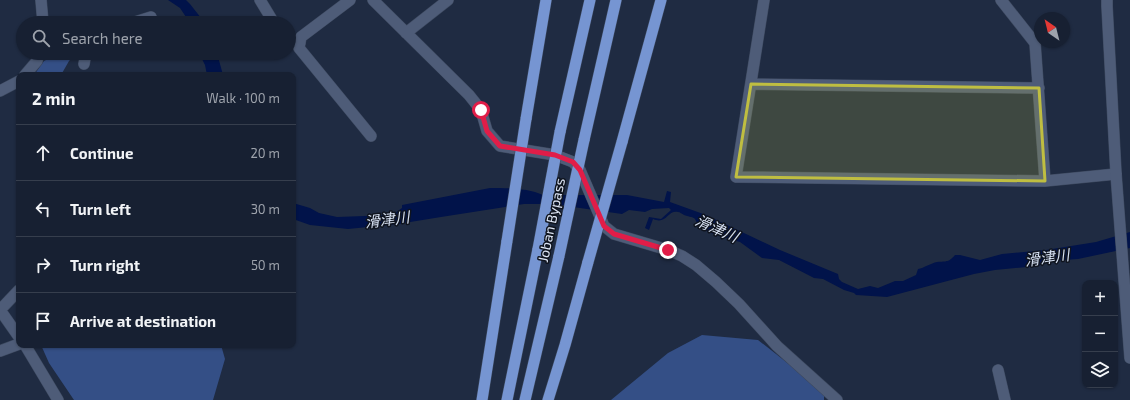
<!DOCTYPE html>
<html lang="en">
<head>
<meta charset="utf-8">
<style>
	:root { --surface:#172032; --page:#242d3e; --text:#f1f3f6; --muted:#9ea3ac; --line:#363e4d }
	body { margin:0; font-family:"Exo 2","Noto Sans JP",sans-serif; background:var(--page); color:var(--text) }
	.controls { position:absolute; right:12px; bottom:12px; display:grid; overflow:hidden; border-radius:8px; box-shadow:0 1px 3px #0004 }
	.controls button { width:36px; height:36px; display:grid; place-items:center; padding:0; border:0; border-bottom:1px solid var(--line); background:var(--surface); color:var(--text); font:20px sans-serif }
	.compass { position:absolute; left:1034px; top:12px; width:36px; height:36px; border-radius:50%; background:var(--surface); box-shadow:0 1px 3px #0004; rotate:325deg }
	.stop { position:absolute; width:12px; height:12px; margin:-9px; border:3px solid #e11d48; border-radius:50%; background:#fff }
	.stop.end { background:#e11d48; border-color:#fff; box-shadow:0 1px 4px #0008 }
	.list { margin:0; padding:0; list-style:none }
	h2 { display:flex; justify-content:space-between; align-items:center; height:52px; margin:0; padding:0 16px; font-size:17px }
	h2 small { font-size:13px; font-weight:400; color:var(--muted) }
	.list li { display:grid; grid-template-columns:26px 1fr auto; gap:12px; align-items:center; box-sizing:border-box; height:56px; padding:0 16px; border-top:1px solid var(--line) }
	.list b { display:block; font-size:15px; white-space:nowrap }
	.list em { font-size:13px; font-style:normal; color:var(--muted) }
	.icon { flex:none; width:22px; height:22px; fill:none; stroke:currentColor; stroke-width:2; stroke-linecap:round; stroke-linejoin:round }
	.map { position:relative; flex:none; width:1130px; height:400px; overflow:hidden }
	.search { position:absolute; background:var(--surface); box-shadow:0 1px 3px #0004; left:16px; top:16px; width:280px; height:44px; display:flex; align-items:center; gap:10px; box-sizing:border-box; padding:0 14px; border-radius:22px; color:var(--muted); font-size:15px }
	.panel { position:absolute; background:var(--surface); box-shadow:0 1px 3px #0004; left:16px; top:72px; width:280px; height:276px; border-radius:8px }
	.map>svg:first-child { display:block }
	.green { fill:#344f86 }
	.water { fill:#01134a }
	.lines { fill:none; stroke-linecap:round; stroke-linejoin:round }
	.minor-casing { stroke:#3d495f; stroke-width:12 }
	.tertiary-casing { stroke:#3d495f; stroke-width:12 }
	.trunk-casing { stroke:#3d495f; stroke-width:12 }
	.minor { stroke:#4e5c78; stroke-width:11 }
	.tertiary { stroke:#4e5c78; stroke-width:11 }
	.trunk { stroke:#7695d2; stroke-width:11 }
	.trunk-bridge-casing { stroke:#3d495f; stroke-width:12; stroke-linecap:butt }
	.trunk-bridge { stroke:#7695d2; stroke-width:11 }
	.route { stroke:#e11d48; stroke-width:5 }
	.marked { fill:#bfbe41; fill-opacity:0.2; stroke:#bfbe41; stroke-width:3; stroke-linejoin:round }
	.labels { text-anchor:middle; dominant-baseline:central; stroke-width:3; stroke-linejoin:round; paint-order:stroke }
	.street-label { font-size:14px; fill:#dde5f5; stroke:#0f141e }
	.water-label { font-size:15px; font-style:italic; fill:#d6e0f2; stroke:#0f141e }
</style>
</head>
<body>
<div class="map">
<svg width="1130" height="400" viewBox="0 0 1130 400">
	<rect width="100%" height="100%" fill="#1f2b42"/>
	<path class="green" d="M60 53H77L69 61 61 75H34L44 61Z
		M702 335 758 340 799 372 824 395V400H611L668 353Z
		M41 345H221L225 359 213 400H74L49 363Z"/>
	<path class="water" d="M168 0H186L190 4 205 23H190L180 8Z
		M199 53H217L223 75H207L205 65Z
		M490 188C507 188 528 188 543 195H627L664 202 667 191 671 192 670 202 706 215 780 250 838 274 839 279 842 282 858 289 870 286 878 288 895 281H903L916 275 918 269C924 268 931 263 937 262 947 261 948 263 955 255H960L980 260 1002 254 1046 250 1096 242 1130 232V248L1078 259 1050 261 1038 266 995 270 974 274 887 297 856 295 854 293 844 290 823 279 814 278 779 260 762 258 740 242 719 236 699 228C694 216 697 219 684 215 682 214 680 212 678 212 667 210 667 225 653 219L649 230 645 228 649 217 661 219 671 210 669 208 652 209 645 212 629 210 622 214 552 204H524L441 217 398 224 348 229 310 225 293 219V203L310 208 319 213 337 217 392 215 402 208V205Z"/>
	<g class="lines">
		<defs>
			<path id="minor" d="M41 0 43 23
				M260 0 274 23
				M350 0 301 37 299 48 371 136
				M373 0 469 95 481 110 487 131 500 146 555 155 573 162 580 170 604 226 614 234 668 250 682 256 696 265 716 282 739 304 777 346 837 400
				M764 0 736 177 1045 181
				M1001 0 1035 43 1045 181 1116 174
				M132 23 151 17
				M406 33 448 0
				M289 39 300 43
				M84 64 86 53
				M25 75 37 61 39 53
				M751 84 1039 88
				M0 91 19 81
				M0 310 19 337
				M0 310 19 290
				M25 345 58 400
				M0 351 19 344
				M998 370 1005 400"/>
			<path id="tertiary" d="M1107 0V6L1116 174 1130 358"/>
			<path id="trunk" d="M526 119 546 0
				M560 132 590 0
				M584 140 616 0
				M622 142 661 0
				M482 400 507 241
				M507 400 538 249
				M525 400 559 256
				M548 400 565 345 588 262"/>
		</defs>
		<use href="#minor" class="minor-casing"/>
		<use href="#tertiary" class="tertiary-casing"/>
		<use href="#trunk" class="trunk-casing"/>
		<use href="#minor" class="minor"/>
		<use href="#tertiary" class="tertiary"/>
		<use href="#trunk" class="trunk"/>
		<defs>
			<path id="trunk-bridge" d="M507 241 526 119
				M538 249 560 132
				M559 256 584 140
				M588 262 622 142"/>
		</defs>
		<use href="#trunk-bridge" class="trunk-bridge-casing"/>
		<use href="#trunk-bridge" class="trunk-bridge"/>
	</g>
	<g class="lines">
		<path class="route" d="M481 110 487 131 500 146 555 155 573 162 580 170 604 226 614 234 668 250"/>
	</g>
	<path class="marked" d="M751 84 1039 88 1045 181 736 177Z"/>
	<g class="labels">
		<g class="street-label">
			<text transform="translate(551 220) rotate(-78)">Joban Bypass</text>
		</g>
		<g class="water-label">
			<text transform="translate(387 219) rotate(-7)">滑津川</text>
			<text transform="translate(717 228) rotate(24)">滑津川</text>
			<text transform="translate(1047 257) rotate(-8)">滑津川</text>
		</g>
	</g>
</svg>
<div class="controls">
<button>+</button>
<button>−</button>
<button><svg class="icon" aria-label="layers" viewBox="0 0 24 24"><path d="M12 4l9 5-9 5-9-5zM3 14l9 5 9-5"/></svg></button>
</div>
<svg class="compass" viewBox="-18 -18 36 36"><path d="M0-13l5 13h-10z" fill="#e53935"/><path d="M0 13l5-13h-10z" fill="#9ea3ac"/></svg>
<div class="stop" style="left:481px;top:110px"></div>
<div class="stop end" style="left:668px;top:250px"></div>
<div class="search"><svg class="icon" aria-label="search" viewBox="0 0 24 24"><circle cx="10" cy="10" r="6"/><path d="M15 15l6 6"/></svg>Search here</div>
<section class="panel">
<h2>2 min<small>Walk · 100 m</small></h2>
<ul class="list">
<li><svg class="icon" aria-label="ahead" viewBox="0 0 24 24"><path d="M12 20V5M6 11l6-6 6 6"/></svg><div><b>Continue</b></div><em>20 m</em></li>
<li><svg class="icon" aria-label="left" viewBox="0 0 24 24"><path d="M17 20v-9H6M10 6l-5 5 5 5"/></svg><div><b>Turn left</b></div><em>30 m</em></li>
<li><svg class="icon" aria-label="right" viewBox="0 0 24 24"><path d="M7 20v-9h11M14 6l5 5-5 5"/></svg><div><b>Turn right</b></div><em>50 m</em></li>
<li><svg class="icon" aria-label="arrive" viewBox="0 0 24 24"><path d="M6 21V4h12l-3 4 3 4H6"/></svg><div><b>Arrive at destination</b></div></li>
</ul>
</section>
</div>
</body>
</html>
